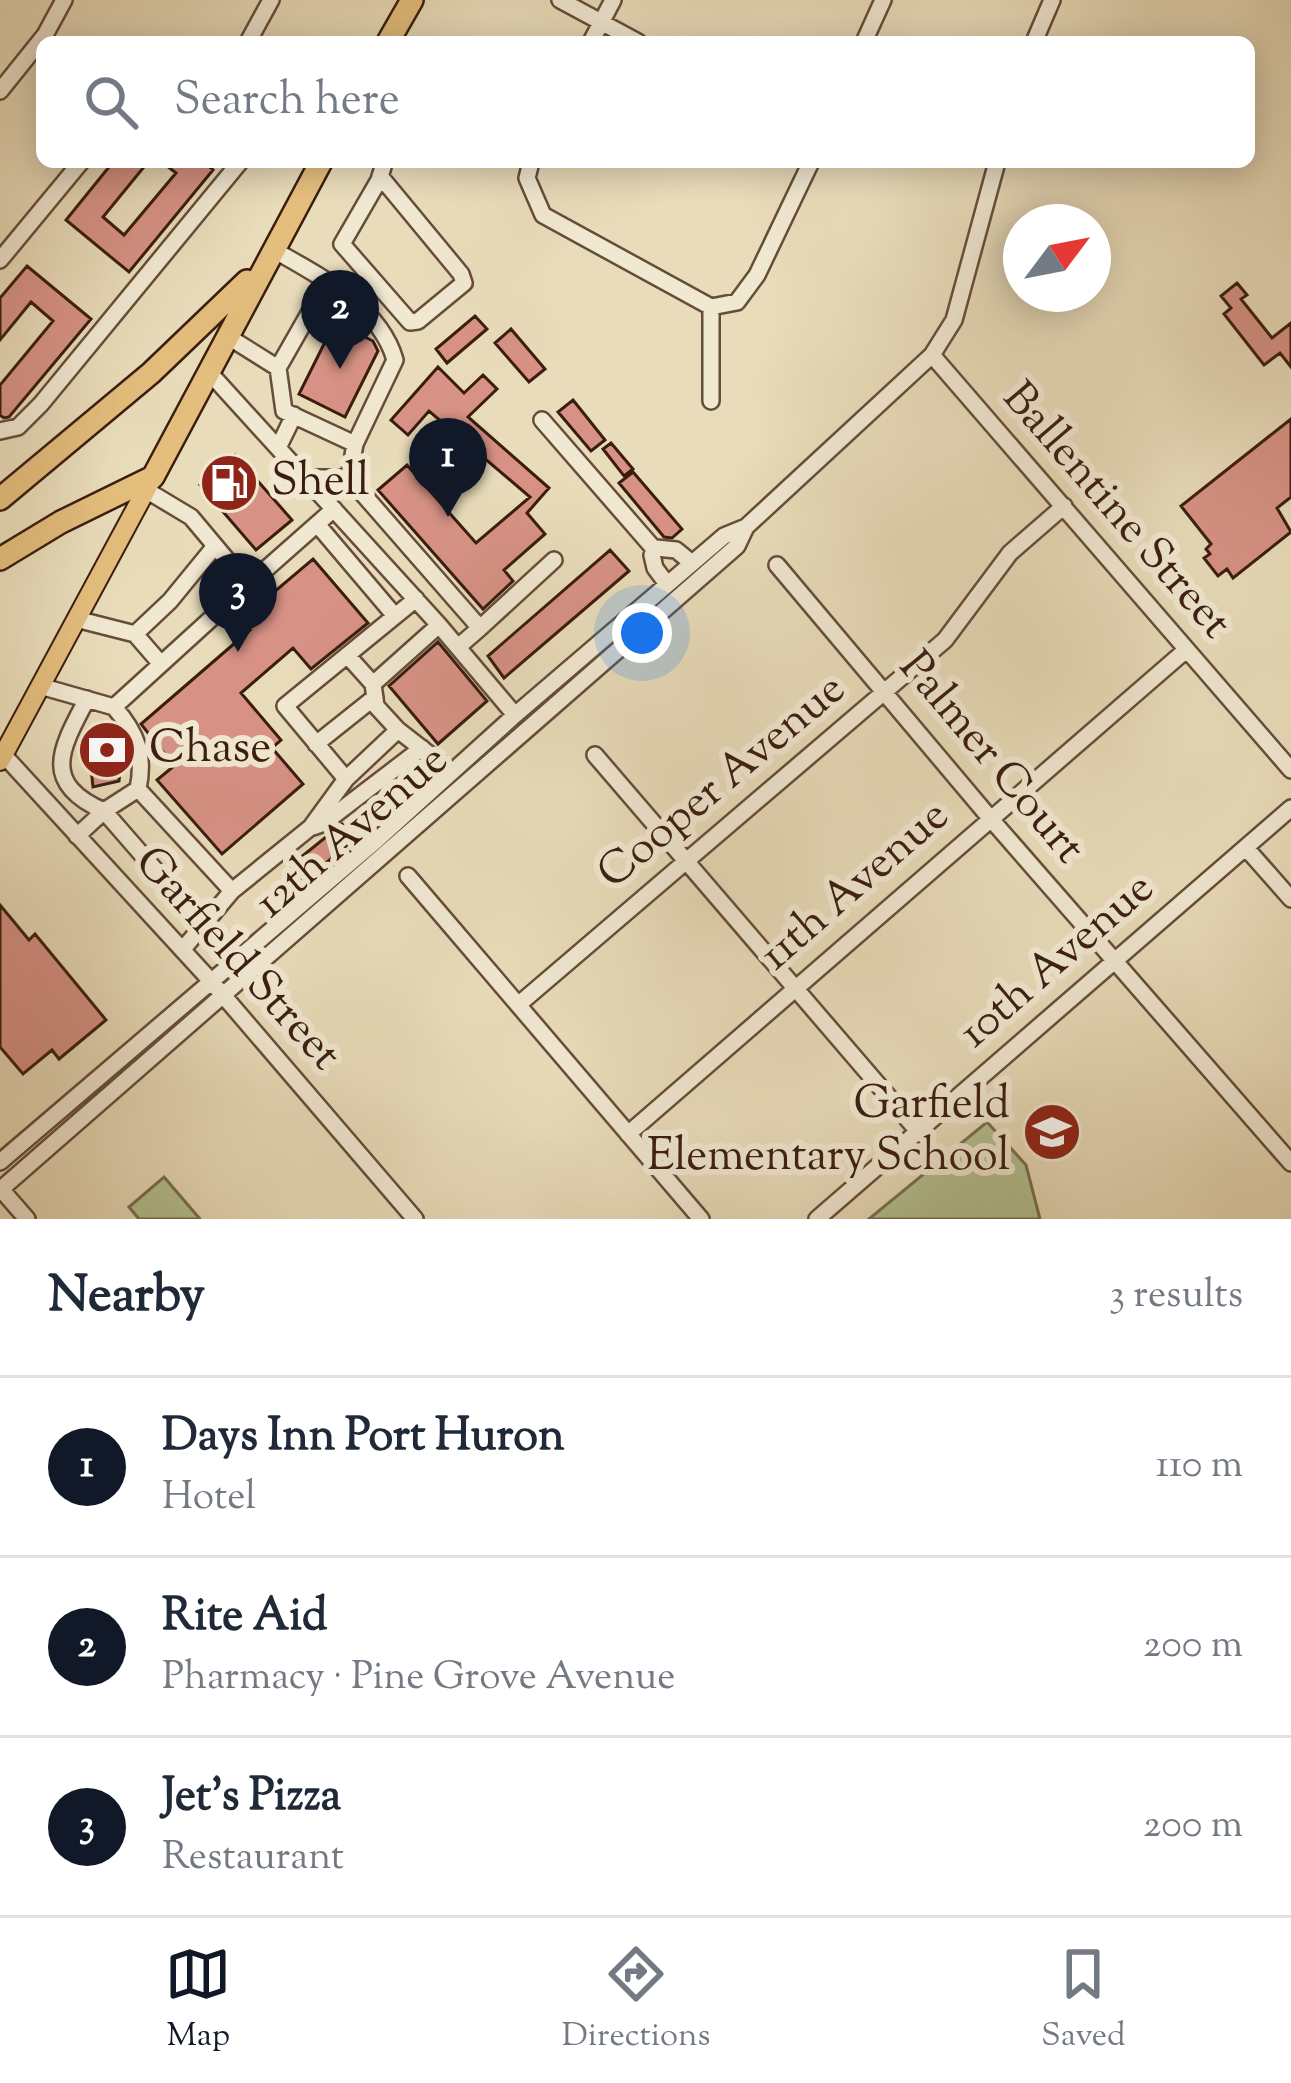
<!DOCTYPE html>
<html lang="en">
<head>
<meta charset="utf-8">
<style>
	:root { --surface:#fff; --page:#f6f6f7; --text:#1f2937; --muted:#747a83; --line:#e0e1e3; --accent:#111827 }
	body { margin:0; font-family:"Sorts Mill Goudy",serif; background:var(--page); color:var(--text) }
	.compass { position:absolute; left:1003px; top:204px; width:108px; height:108px; border-radius:50%; background:var(--surface); box-shadow:0 6px 30px #0003; rotate:58deg }
	.you { position:absolute; left:642px; top:633px; width:42px; height:42px; margin:-30px; border:9px solid #fff; border-radius:50%; background:#1a73e8; box-shadow:0 0 0 18px #1a73e833 }
	.badge { display:grid; place-items:center; width:78px; height:78px; border-radius:50%; background:var(--accent); color:#fff; font-size:39px; font-weight:700 }
	.pin { position:absolute; translate:-50% -99px; filter:drop-shadow(0 3px 6px #0008) }
	.pin::after { content:''; position:absolute; top:63px; width:42px; height:36px; background:inherit; clip-path:polygon(0 0,100% 0,50% 100%) }
	.list { margin:0; padding:0; list-style:none }
	h2 { display:flex; justify-content:space-between; align-items:center; height:156px; margin:0; padding:0 48px; font-size:51px }
	h2 small { font-size:39px; font-weight:400; color:var(--muted) }
	.list li { display:grid; grid-template-columns:78px 1fr auto; gap:36px; align-items:center; box-sizing:border-box; height:180px; padding:0 48px; border-top:3px solid var(--line) }
	.list b { display:block; font-size:45px; white-space:nowrap }
	.list p { margin:0; font-size:39px; white-space:nowrap; color:var(--muted) }
	.list em { font-size:39px; font-style:normal; color:var(--muted) }
	.icon { flex:none; width:66px; height:66px; fill:none; stroke:currentColor; stroke-width:2; stroke-linecap:round; stroke-linejoin:round }
	.map { position:relative; flex:none; width:1291px; height:1219px; overflow:hidden }
	.search { position:absolute; background:var(--surface); box-shadow:0 6px 30px #0003; left:36px; right:36px; top:36px; height:132px; display:flex; align-items:center; gap:30px; box-sizing:border-box; padding:0 42px; border-radius:18px; color:var(--muted); font-size:45px }
	.sheet { height:696px; background:var(--surface) }
	nav { display:flex; justify-content:space-around; align-items:center; box-sizing:border-box; height:168px; border-top:3px solid var(--line); background:var(--surface); font-size:33px; color:var(--muted) }
	nav a { display:grid; justify-items:center; gap:6px }
	nav .on { color:var(--accent) }
	.map>svg:first-child { display:block }
	.green { fill:#b4c192; stroke:#776f50; stroke-width:3 }
	.building { fill:#d79285; stroke:#3a1d0f; stroke-width:3 }
	.lines { fill:none; stroke-linecap:round; stroke-linejoin:round }
	.minor-casing { stroke:#664d3a; stroke-width:20 }
	.major-casing { stroke:#3a1d0f; stroke-width:22 }
	.highway-casing { stroke:#3a1d0f; stroke-width:26 }
	.minor { stroke:#f1e8d2; stroke-width:15 }
	.major { stroke:#e4be7d; stroke-width:18 }
	.highway { stroke:#e4be7d; stroke-width:21 }
	.labels { text-anchor:middle; dominant-baseline:central; stroke-width:12; stroke-linejoin:round; paint-order:stroke }
	.poi-label { font-size:45px; fill:#3a1d0f; stroke:#f1e8d2; text-anchor:start }
	.street-label { font-size:45px; fill:#3a1d0f; stroke:#f1e8d2 }
</style>
</head>
<body>
<div class="map">
<svg width="1291" height="1219" viewBox="0 0 1291 1219">
	<rect width="100%" height="100%" fill="#e9dcba"/>
	<filter id="stains"><feTurbulence type="fractalNoise" baseFrequency=".00167" numOctaves="4"/><feColorMatrix values="0 0 0 0 .2 0 0 0 0 .09 0 0 0 0 .02 0 0 0 .5 -.17"/></filter>
	<radialGradient id="worn" r=".72"><stop offset=".6" stop-color="#630" stop-opacity="0"/><stop offset="1" stop-color="#630" stop-opacity=".3"/></radialGradient>
	<path class="green" d="M987 1122 1026 1165 1040 1219H869Z
		M164 1177 200 1219H139L129 1207Z"/>
	<path class="building" d="M113 162H148L103 217 124 235 176 173 162 162H204L213 170 129 272 66 220Z
		M27 266 91 319 9 417 4 418 0 415V385L53 321 31 302 0 340V298Z
		M1237 283 1247 295 1241 299 1272 338 1291 323V367L1280 353 1264 365 1224 314 1231 308 1221 296Z
		M475 316 487 329 447 363 436 349Z
		M335 322 373 341 378 351 345 417 299 394Z
		M511 329 545 369 529 382 495 343Z
		M438 367 464 393 483 375 497 389 468 417 549 488 527 513 545 534 504 570 513 581 483 609 378 490 407 465 476 543 530 497 429 411 408 435 391 420Z
		M573 400 605 440 591 451 558 412Z
		M1291 419V497L1277 508 1291 532 1233 578 1227 569 1218 576 1204 558 1210 554 1206 549 1211 544 1181 506Z
		M611 443 633 469 624 476 603 449Z
		M235 455 292 520 256 550 200 485Z
		M633 472 682 529 672 538 664 537 619 483Z
		M610 550 629 571 504 678 488 656Z
		M313 559 368 623 311 669 293 648 241 693 281 740 272 748 303 784 222 854 157 780 174 766 141 724 250 630 241 620Z
		M438 642 487 701 438 744 389 686Z
		M101 723 114 727 123 741 119 781 93 787 90 759Z
		M342 824 354 839 304 882 290 866Z
		M0 905 29 940 35 934 106 1020 59 1059 52 1050 23 1074 0 1047Z"/>
	<g class="lines">
		<defs>
			<path id="minor" d="M560 0 638 42
				M248 42 271 0
				M591 42 613 0
				M864 42 883 0
				M1034 42 1052 0
				M0 91 45 35 64 0
				M380 162 383 167 379 180 342 244 410 322 418 321 464 283 461 274 380 176
				M531 162 527 178 543 215 711 307 737 302 757 275 811 162
				M272 249C318 275 380 306 395 360L355 444 284 411 278 368 327 282
				M0 260 81 162
				M227 336 278 368
				M932 355 1291 770
				M208 371 439 625 515 715
				M711 401V307
				M542 420 655 550
				M0 431 18 427 41 404 240 162
				M355 444 349 478 480 628 458 647
				M278 448 294 415
				M306 478H349
				M146 490 191 517 248 585 334 509
				M317 524 395 616
				M777 565 990 818 1291 1163
				M667 584 655 568 652 555 656 548 676 550 692 563
				M76 619 135 634 170 601 215 546
				M480 628 554 560
				M135 634 161 664
				M347 655 373 684
				M40 686 114 707 248 585
				M87 699C61 748 40 783 104 811L204 926
				M398 730 452 772
				M316 744 375 697
				M0 751 210 980 415 1219
				M595 755 917 1130
				M346 779 285 706 416 599
				M138 789 232 891
				M313 827 324 823 422 748
				M77 836 104 811 138 789C145 755 137 733 114 707
				M1246 848 1291 899
				M408 876 701 1219
				M183 949 232 891 311 827 346 779 398 730 376 706 373 684 439 625
				M518 1005 945 640 1010 553 1064 506
				M628 1134 1186 650
				M0 1162 378 839 515 715 724 536 746 527 932 355 954 320 997 162
				M0 1188 27 1219
				M0 1190 737 546 746 527
				M817 1219 1291 808"/>
			<path id="major" d="M0 761 153 477"/>
			<path id="highway" d="M388 42 412 0
				M0 499 151 373 247 281
				M0 559 61 522 153 477 321 162"/>
		</defs>
		<use href="#minor" class="minor-casing"/>
		<use href="#major" class="major-casing"/>
		<use href="#highway" class="highway-casing"/>
		<use href="#minor" class="minor"/>
		<use href="#major" class="major"/>
		<use href="#highway" class="highway"/>
	</g>
	<defs>
		<symbol id="fuel-disc" viewBox="-11 -11 22 22"><circle r="9.5" fill="#8f2418" stroke="#f1e8d2"/><path d="M-5.5-6h7V0h2V4h1.3V-2.5L3-4.5l.8-.8L6-3V5H2.5V1h-1V6h-7ZM-4.2-4.7v3.2H.2V-4.7Z" fill="#fff"/></symbol>
		<symbol id="bank-disc" viewBox="-11 -11 22 22"><circle r="9.5" fill="#8f2418" stroke="#f1e8d2"/><path d="M-6-4H6V4H-6ZM0-2.3a2.3 2.3 0 1 0 0 4.6a2.3 2.3 0 1 0 0-4.6Z" fill="#fff"/></symbol>
		<symbol id="school-disc" viewBox="-11 -11 22 22"><circle r="9.5" fill="#8f2418" stroke="#f1e8d2"/><path d="M0-5L7-2L0 1L-7-2ZM-4 1L0 2.5L4 1V4Q0 6-4 4Z" fill="#fff"/></symbol>
	</defs>
	<g fill-rule="evenodd">
		<use href="#fuel-disc" x="196" y="450" width="66" height="66"/>
		<use href="#bank-disc" x="74" y="717" width="66" height="66"/>
		<use href="#school-disc" x="1019" y="1099" width="66" height="66"/>
	</g>
	<g class="labels">
		<g class="poi-label">
			<text x="271" y="483">Shell</text>
			<text x="149" y="750">Chase</text>
			<text x="1010" y="1106" text-anchor="end">Garfield<tspan x="1010" dy="52">Elementary School</tspan></text>
		</g>
		<g class="street-label">
			<text transform="translate(1115 512) rotate(49)">Ballentine Street</text>
			<text transform="translate(990 759) rotate(50)">Palmer Court</text>
			<text transform="translate(723 783) rotate(-40)">Cooper Avenue</text>
			<text transform="translate(353 833) rotate(-41)">12th Avenue</text>
			<text transform="translate(856 887) rotate(-41)">11th Avenue</text>
			<text transform="translate(236 960) rotate(48)">Garfield Street</text>
			<text transform="translate(1058 962) rotate(-41)">10th Avenue</text>
		</g>
	</g>
	<rect width="100%" height="100%" filter="url(#stains)"/>
	<rect width="100%" height="100%" fill="url(#worn)"/>
</svg>
<svg class="compass" viewBox="-18 -18 36 36"><path d="M0-13l5 13h-10z" fill="#e53935"/><path d="M0 13l5-13h-10z" fill="#747a83"/></svg>
<div class="you"></div>
<div class="pin badge" style="left:448px;top:517px">1</div>
<div class="pin badge" style="left:340px;top:369px">2</div>
<div class="pin badge" style="left:238px;top:652px">3</div>
<div class="search"><svg class="icon" aria-label="search" viewBox="0 0 24 24"><circle cx="10" cy="10" r="6"/><path d="M15 15l6 6"/></svg>Search here</div>
</div>
<section class="sheet">
<h2>Nearby<small>3 results</small></h2>
<ul class="list">
<li><span class="badge">1</span><div><b>Days Inn Port Huron</b><p>Hotel</p></div><em>110 m</em></li>
<li><span class="badge">2</span><div><b>Rite Aid</b><p>Pharmacy · Pine Grove Avenue</p></div><em>200 m</em></li>
<li><span class="badge">3</span><div><b>Jet's Pizza</b><p>Restaurant</p></div><em>200 m</em></li>
</ul>
</section>
<nav>
<a class="on"><svg class="icon" aria-label="map" viewBox="0 0 24 24"><path d="M3 6l6-2 6 2 6-2v14l-6 2-6-2-6 2zM9 4v14M15 6v14"/></svg>Map</a>
<a><svg class="icon" aria-label="directions" viewBox="0 0 24 24"><path d="M12 3l9 9-9 9-9-9zM9 14v-3h6M13 9l2 2-2 2"/></svg>Directions</a>
<a><svg class="icon" aria-label="saved" viewBox="0 0 24 24"><path d="M7 4h10v16l-5-4-5 4z"/></svg>Saved</a>
</nav>
</body>
</html>
